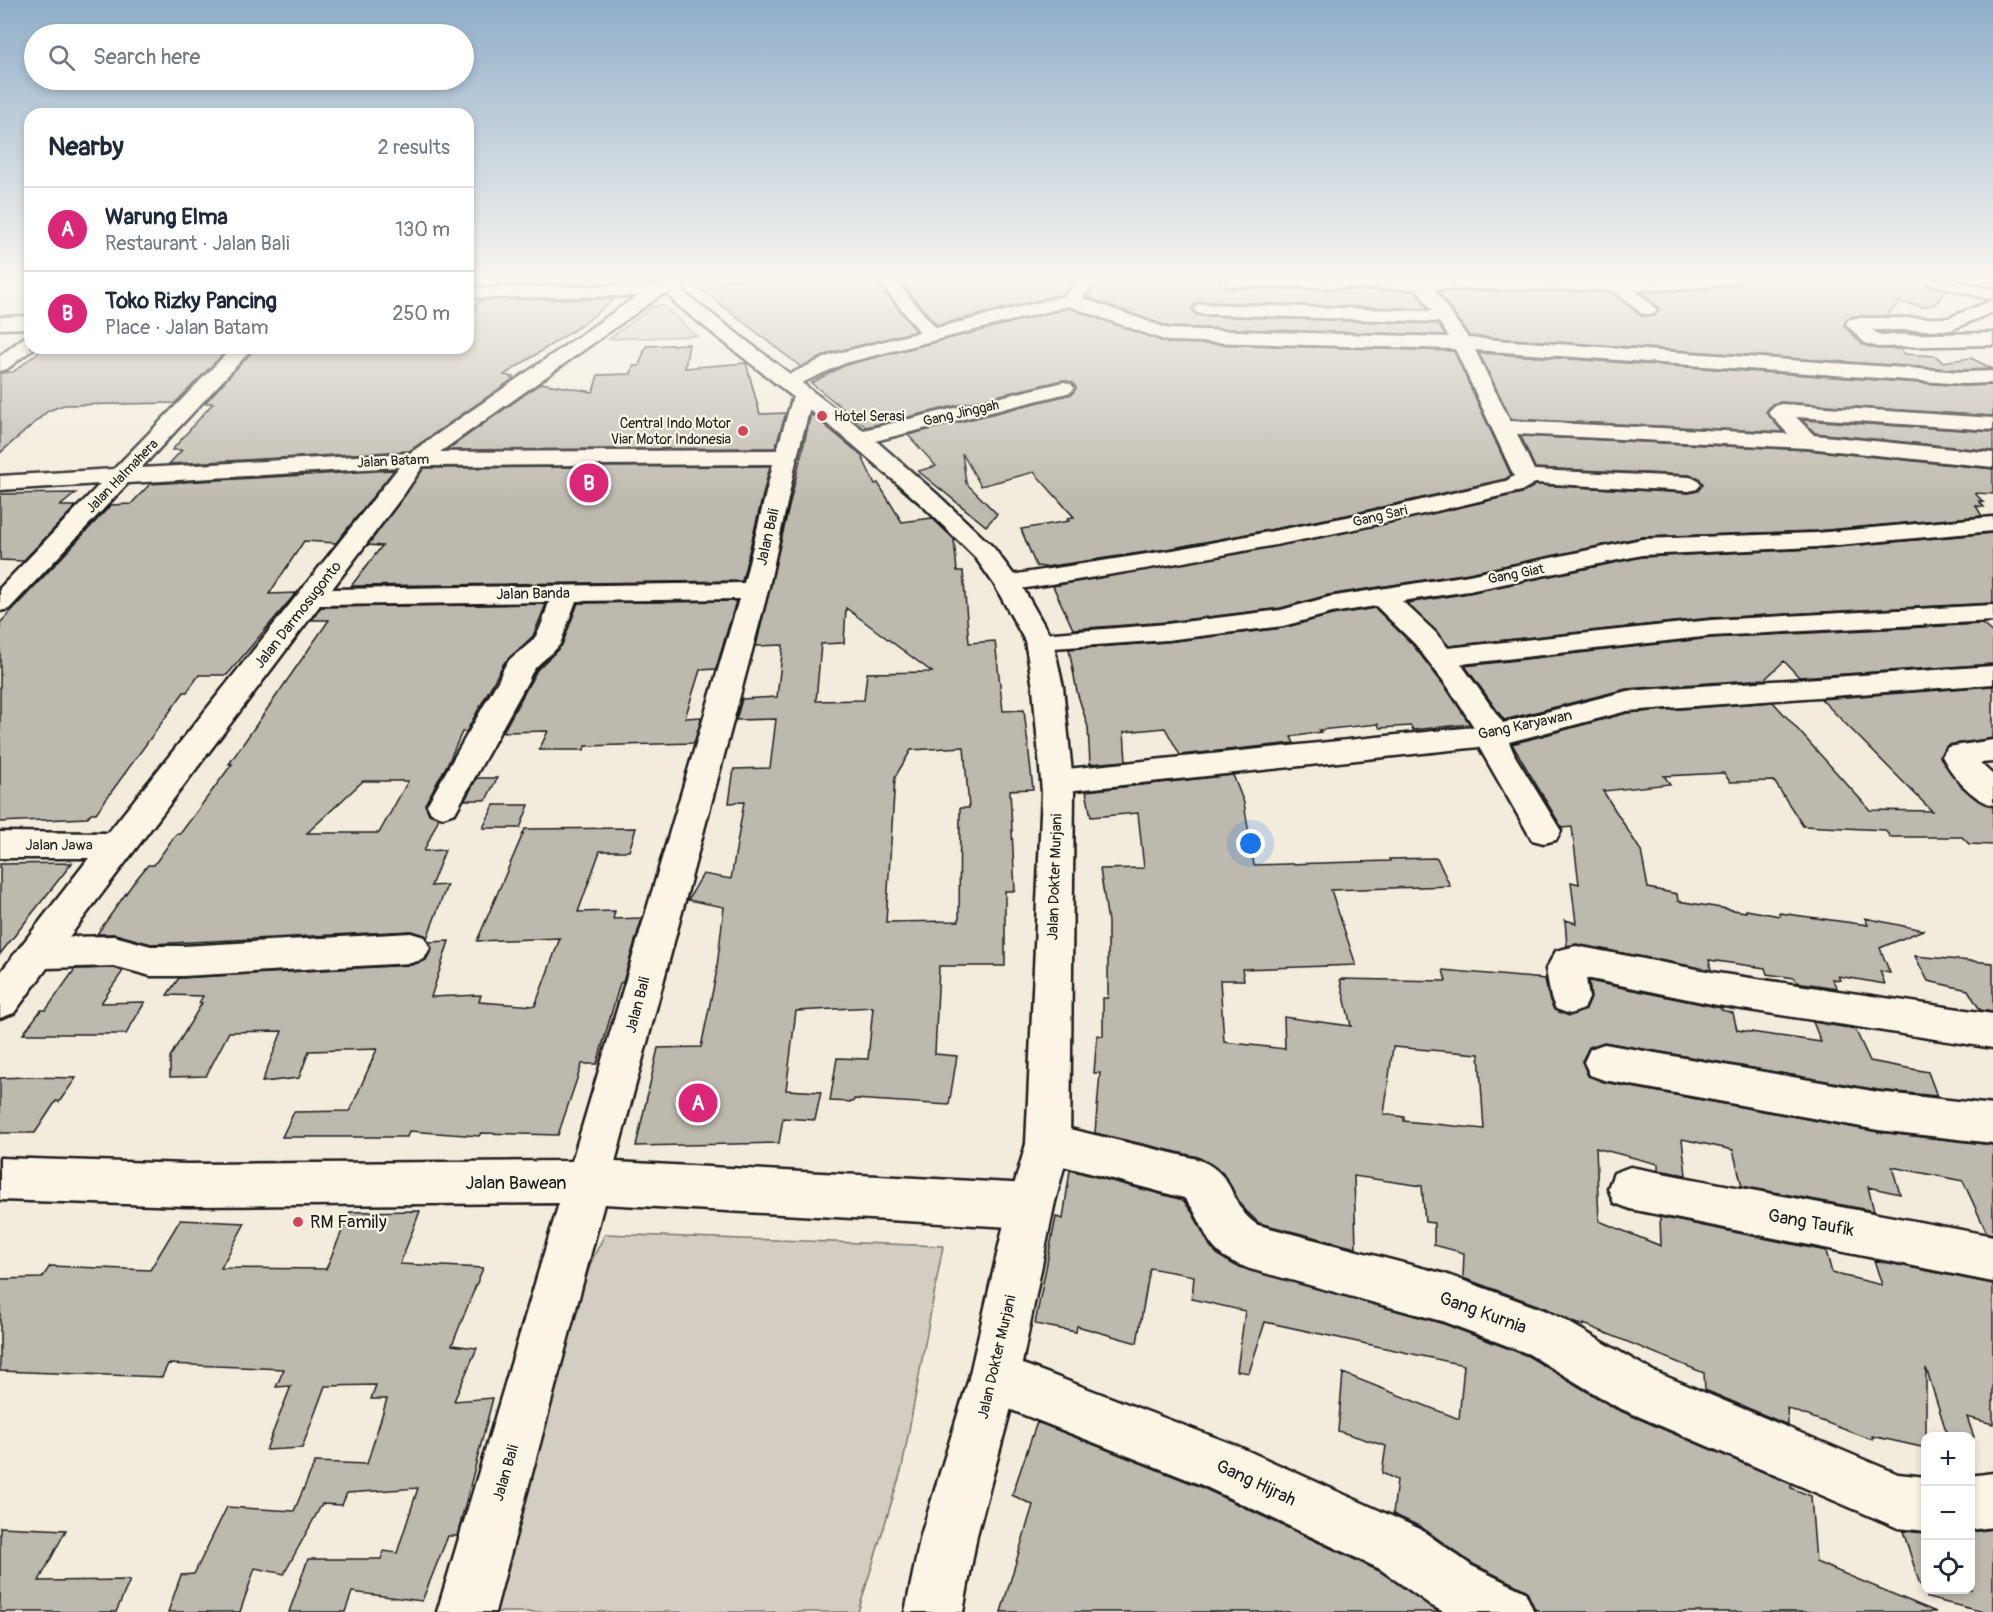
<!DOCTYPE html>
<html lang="en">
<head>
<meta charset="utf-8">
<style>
	:root { --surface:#fff; --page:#f2f2f3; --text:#1f2937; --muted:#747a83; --line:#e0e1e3; --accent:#db2777 }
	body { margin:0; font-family:Pangolin,sans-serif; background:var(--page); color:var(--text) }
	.controls { position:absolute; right:18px; bottom:18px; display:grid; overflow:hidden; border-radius:12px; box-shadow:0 3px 9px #0003 }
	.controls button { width:54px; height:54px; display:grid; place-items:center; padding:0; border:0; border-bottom:2px solid var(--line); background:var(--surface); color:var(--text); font:30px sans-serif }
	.you { position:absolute; left:1251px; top:844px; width:21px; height:21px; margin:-15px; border:4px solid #fff; border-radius:50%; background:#1a73e8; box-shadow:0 0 0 9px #1a73e833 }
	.badge { display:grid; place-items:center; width:39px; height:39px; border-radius:50%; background:var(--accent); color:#fff; font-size:20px; font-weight:700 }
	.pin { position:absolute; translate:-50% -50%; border:3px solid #fff; box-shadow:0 2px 6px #0006 }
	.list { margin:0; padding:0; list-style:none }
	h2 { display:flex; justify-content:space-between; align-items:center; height:78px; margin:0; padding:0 24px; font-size:26px }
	h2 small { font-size:20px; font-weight:400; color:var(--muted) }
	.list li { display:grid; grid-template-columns:39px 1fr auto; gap:18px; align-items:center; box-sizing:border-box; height:84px; padding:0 24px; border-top:2px solid var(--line) }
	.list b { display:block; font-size:22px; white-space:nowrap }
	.list p { margin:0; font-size:20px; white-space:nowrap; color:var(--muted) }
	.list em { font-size:20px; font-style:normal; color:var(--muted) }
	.icon { flex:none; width:33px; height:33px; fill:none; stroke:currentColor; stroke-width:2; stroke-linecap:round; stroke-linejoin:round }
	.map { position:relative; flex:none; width:1993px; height:1612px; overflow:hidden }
	.search { position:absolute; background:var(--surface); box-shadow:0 3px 9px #0003; left:24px; top:24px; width:450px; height:66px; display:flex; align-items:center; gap:15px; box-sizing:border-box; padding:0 21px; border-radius:33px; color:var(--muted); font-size:22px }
	.panel { position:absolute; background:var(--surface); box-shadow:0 3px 9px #0003; left:24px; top:108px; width:450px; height:246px; border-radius:18px }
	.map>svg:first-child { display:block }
	.green { fill:#d3cec1; stroke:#78756e; stroke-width:1.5 }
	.building { fill:#beb9ae; stroke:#1c1c1c; stroke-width:1.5; fill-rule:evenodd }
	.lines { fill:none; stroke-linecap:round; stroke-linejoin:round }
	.street-casing { stroke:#1c1c1c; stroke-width:5 }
	.secondary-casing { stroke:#1c1c1c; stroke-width:5 }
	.street { fill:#fcf5e5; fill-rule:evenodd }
	.secondary { fill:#fcf5e5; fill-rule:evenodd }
	.poi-dot { fill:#d1495b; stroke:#fcf5e5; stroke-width:2 }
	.labels { text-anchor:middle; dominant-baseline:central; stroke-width:4.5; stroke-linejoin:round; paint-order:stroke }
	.far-street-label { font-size:14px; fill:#1c1c1c; stroke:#fcf5e5 }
	.far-poi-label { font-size:14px; fill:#1c1c1c; stroke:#fcf5e5; text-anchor:start }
	.street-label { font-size:15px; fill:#1c1c1c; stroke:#fcf5e5 }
	.near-street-label { font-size:18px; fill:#1c1c1c; stroke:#fcf5e5 }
	.near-poi-label { font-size:18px; fill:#1c1c1c; stroke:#fcf5e5; text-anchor:start }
</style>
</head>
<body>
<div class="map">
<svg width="1993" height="1612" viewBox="0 0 1993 1612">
	<rect width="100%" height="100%" fill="#f3ecdd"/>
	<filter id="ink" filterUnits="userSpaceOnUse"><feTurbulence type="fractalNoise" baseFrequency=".0167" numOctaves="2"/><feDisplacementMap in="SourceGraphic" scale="12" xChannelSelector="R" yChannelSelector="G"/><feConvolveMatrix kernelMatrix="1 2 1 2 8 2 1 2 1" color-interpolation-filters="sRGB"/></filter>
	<g filter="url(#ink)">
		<path class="green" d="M661 304 697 336 609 339 654 306Z
			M605 1234 943 1246 902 1468 858 1612H486L538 1418 592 1260Z"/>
		<path class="building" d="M500 279H643L637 283 495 285Z
			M688 279H875L916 331 830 353 801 367Z
			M897 279H1078L1063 294 937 325Z
			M1100 279H1220L1222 286 1230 288 1416 291 1428 309 1203 302 1195 304 1192 309 1195 314 1203 316 1438 324 1445 335 1169 327 1086 297Z
			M1742 279H1923L1927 285 1947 290 1935 304 1924 307 1900 302 1886 316H1854L1846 319 1844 326 1863 345 1877 349H1900L1905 354 1936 356 1942 362 1971 358 1993 369 1964 370 1469 336 1438 291 1612 292 1641 316H1654L1659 308 1641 292 1685 291 1738 285Z
			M614 299 585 323 504 375 513 377 511 378 513 379 409 451 169 464 182 450H172L213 403H205L255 348H468V314L481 300Z
			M1069 308 1167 343 1454 351 1511 475 1505 479 1347 515 1173 548 1045 567 1036 566 1021 529 1069 521 1067 518 1074 517 1034 472 981 486 962 453 966 483 997 514 986 526 918 471 936 466 908 435 1072 394 1076 388 1073 383 1063 380 866 427 811 383 846 365Z
			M689 344 685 368 746 363 760 414 786 413 775 448 447 450 541 383 593 392 598 375 631 374 633 366H639L646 346Z
			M44 348H229L175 403 64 405 48 411 0 453V373L13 372Z
			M1479 353 1964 386 1993 385V416L1781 402 1772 404 1766 412 1783 432 1511 419Z
			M811 414 861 455 875 484 878 483 902 522 932 518 954 539 957 571H963L969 643 995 641 1003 711 1024 710 1033 789 1010 790 1015 891H1005V966H939L935 1054 957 1056 949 1105 854 1099 853 1102 830 1101 837 1058 868 1059 873 1007 796 1011 786 1090 821 1092 815 1120 783 1118 779 1143 636 1146 658 1048 701 1047 716 975 724 907 688 900 703 874 731 879 744 802 729 803 734 769 770 768 776 719 736 720 742 699 777 697 783 645 756 646ZM846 608 932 672 867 673 864 700 816 701 821 644 844 643ZM964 747 969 808H960L959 921 886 922 895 777 911 750Z
			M1802 420 1993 432V451L1815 433Z
			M1521 436 1807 450 1993 469V494L1975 493 1983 502 1979 501 1984 507 1976 506 1982 516 1816 531 1642 537 1469 573 1328 595 1281 608 1167 622 1073 629 1053 586 1330 536 1522 493 1536 485 1689 493 1698 491 1703 484 1699 478 1689 475 1535 468Z
			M770 466 742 581 351 586 382 546 368 545 424 468Z
			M394 470 336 543 304 541 269 594 296 593 227 675H199L187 692H184L96 813H91L87 818 0 822V623L111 505 131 504 150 484Z
			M76 493 60 506H76L23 561 0 560V494Z
			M1993 533V603L1711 618 1449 646 1407 603 1469 593 1642 557 1816 549Z
			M736 601 716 669 700 670 685 718 702 717 694 743 585 746 584 750H539L548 731 503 732 537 670 562 645 578 603Z
			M546 604 533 636 504 663 466 732H462L449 761 425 804 429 814 439 818 424 851 445 850 431 886 447 885 427 938 425 935 411 931 151 944 115 934H97L134 882 148 865H154L176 834H180L232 764H229L329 620H312L321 607ZM363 781H408L379 833H307Z
			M1375 608 1413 645 1446 688 1470 724 1413 730 1411 726 1380 728 1378 724 1319 730 1321 732 1291 737 1294 743 1180 755 1165 728 1124 732 1126 761 1090 764 1088 727 1077 692 1069 649 1167 642 1283 628 1332 615Z
			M1982 624 1993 633V664L1799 677 1784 661 1765 679 1626 689 1504 720 1465 666 1711 638Z
			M1993 686V738L1948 745 1940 757 1962 787 1976 799 1993 807V845L1969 844 1962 837H1890L1885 830 1803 826 1774 781 1730 782 1724 773 1664 776 1670 784 1603 791 1641 851 1648 888 1677 894 1678 901 1746 912V910L1780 916 1779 913 1868 925 1865 918 1923 930 1880 948 1890 973 1880 971 1885 984 1838 976 1840 980 1832 979 1837 988 1796 982 1794 978 1767 974 1765 968 1709 960 1711 970 1576 944 1567 946 1565 920 1576 923 1571 882 1579 884 1572 827 1562 828 1512 744 1627 713 1773 702 1870 810 1932 811 1821 699Z
			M1233 775 1244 803 1254 865 1390 861 1389 859 1437 858 1450 886 1331 890 1356 965 1242 969 1244 980H1220L1224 1042 1285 1049 1284 1017 1351 1026 1340 979 1446 981 1443 970 1545 979 1549 998 1554 1010 1569 1016 1586 1010 1591 998 1589 981 1721 1008V1010L1733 1013 1737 1030 1821 1042 1813 1022 1855 1029 1870 1061 1928 1072 1937 1096 1878 1090 1604 1042 1589 1047 1582 1061 1588 1076 1604 1082 1878 1132 1993 1145V1234L1987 1233 1963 1181 1892 1167 1900 1194 1868 1187 1874 1211 1742 1186 1733 1150 1682 1139 1686 1175 1658 1170V1164L1596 1148 1599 1221 1661 1246 1660 1217 1826 1251 1832 1273 1882 1285 1874 1260 1993 1284V1424L1967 1417 1974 1437H1948L1926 1368V1448L1872 1436 1873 1440 1787 1408 1788 1425 1705 1390 1704 1373 1584 1324V1326L1572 1322 1545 1308 1463 1278 1464 1253 1434 1245V1223L1425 1222 1422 1186 1354 1176 1356 1248 1259 1223 1243 1208 1222 1172 1198 1157 1095 1133 1100 1073H1094L1097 1035 1103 1036V998H1108V922L1100 869 1144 868 1138 813 1091 817 1086 791ZM1393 1047 1479 1054 1484 1129 1404 1121V1117L1384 1114Z
			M477 778H497L486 800H465Z
			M494 805H529L520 828H483Z
			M636 828 629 851H600L578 912 615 911 613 919 642 918 623 982 620 983 597 1064H582L558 1135 481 1133 479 1136 409 1131 407 1137H282L294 1112 350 1111 377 1049 309 1051 299 1078 262 1082 282 1031 229 1032 206 1076 170 1077V1057L202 1003H199L203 996 167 995 179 978 411 965 426 960 432 949 429 942 449 941 431 997 481 995 479 1002 535 1006 560 938 477 941 525 829Z
			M72 863 0 954V864Z
			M1915 956 1993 963V1012L1980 1010 1968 990 1928 981Z
			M114 968 123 971 101 1003 145 1002 126 1034H23L41 1010H46L75 969Z
			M26 1077 76 1078 59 1102 56 1101 35 1133H0V1078Z
			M1070 1170 1183 1200 1192 1212 1210 1246 1219 1256 1236 1266 1444 1324 1528 1356 1616 1409 1791 1484V1488L1811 1496 1816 1562 1936 1612H1542L1535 1609 1526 1590 1473 1564 1421 1527 1393 1514 1397 1480 1382 1473 1386 1446 1338 1431 1343 1373 1459 1419 1464 1365 1265 1322 1249 1373 1237 1371 1245 1311 1192 1299 1194 1276 1150 1268 1137 1343 1077 1326 1076 1332 1035 1324 1056 1217 1063 1219Z
			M420 1211 400 1264 483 1268 452 1345 477 1348 454 1401 493 1398 457 1536H448L422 1601 352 1592 345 1612H289L308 1559H381L384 1551 397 1553 418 1488 347 1493 342 1505 322 1504 284 1574 255 1568 240 1612H168L181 1575 194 1574 227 1507 294 1511 315 1462 367 1464 387 1399H371L376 1385 325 1386 302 1448 266 1450 291 1386 276 1387 284 1369 168 1364 162 1377 0 1371V1279L42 1278 50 1266 150 1270 180 1220 245 1223 221 1268 326 1269 350 1212Z
			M1037 1422 1201 1487 1379 1571 1439 1612H1001L1033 1505 1012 1495Z
			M0 1527 66 1530 39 1581 130 1580 116 1612H0Z
			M1993 1529V1612H1984L1927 1598 1928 1590H1971V1532Z
			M1903 1531 1926 1533V1584L1920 1585Z"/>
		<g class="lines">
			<defs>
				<path id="street" d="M877 279H894L936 328 1064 296 1081 279H1098L1082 298 1169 329 1449 337 1439 322 1203 314 1197 313 1194 309 1197 305 1203 304 1432 311 1417 289 1230 286 1224 285 1221 281 1223 279H1740L1738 283 1685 289 1635 290 1657 310 1654 314H1642L1613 290 1434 289 1468 338 1964 372 1993 371V383L1964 384 1475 350 1510 421 1788 434 1768 412 1774 406 1781 404 1993 418V430L1796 417 1814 435 1993 453V467L1807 448 1517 434 1534 470 1689 477 1697 479 1701 484 1697 489 1689 491 1535 483 1521 491C1351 533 1180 565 1007 591L998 589 994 583 998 577 1173 550 1347 517 1506 481 1514 476 1455 349 1167 341 1069 306 845 363 795 386H781L778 382 781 378 831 355 920 332Z
					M1925 279H1953L1988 289 1993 288V298L1988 299 1928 283Z
					M663 285 669 286 672 290 669 294 661 295 440 452 777 450 793 396 796 392 803 390 810 392 813 396 797 457 768 591 615 1162 1031 1184 1047 1191 1054 1206 1047 1221 1031 1228 604 1204 495 1612H437L559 1203 187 1206 0 1200V1158L187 1164 572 1161 739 599 576 601 560 644C550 658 535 662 529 679L455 813 443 817 431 813 427 805 499 679C509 653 516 657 532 641 541 632 545 613 549 602L320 605 69 937 114 936 151 946H183L411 933 424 937 430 948 424 959 411 963 183 976H151L114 966 47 968 14 1013 0 1018V973L89 858H0V832L108 833 399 467 128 483 9 609 0 611V588L100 484 0 490V476L114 469 232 348H253L141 468 410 453 637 296 468 298V288ZM773 464 744 583 332 589 404 494 423 466Z
					M1993 300V312L1951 330H1872L1880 335 1993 333V345L1878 347 1865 343 1846 324 1848 320 1855 318H1948Z
					M30 316V328L0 329V317Z
					M30 336V348H34L7 369 0 371V356L23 338Z
					M1064 382 1071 384 1074 388 1071 392 859 445 851 443 848 438 851 433Z
					M1993 517V531L1816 547 1642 555 1469 591 1402 601 1435 632 1448 648 1711 620 1993 605V621L1711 636 1461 664 1503 723 1627 691 1993 666V684L1627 711 1509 742 1515 756 1561 831 1556 840 1544 843 1532 840 1479 747 1057 792 1046 789 1041 781 1046 773 1057 770 1474 727 1448 687 1415 644 1376 606 1332 613 1283 626 1167 640 1039 649 1029 647 1025 641 1029 635 1167 624 1281 610 1329 597 1469 575 1642 539 1816 533Z
					M1993 740V762L1980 763 1993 775V805C1972 799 1952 776 1942 756L1948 747Z
					M1576 946 1717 973 1993 1014V1048L1717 1005 1586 978 1589 998 1584 1009 1570 1014 1556 1009 1551 998 1546 969 1556 951Z
					M1604 1044 1878 1092 1993 1105V1143L1878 1130 1604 1080 1590 1075 1584 1062 1590 1049Z
					M1048 1124 1197 1159C1239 1175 1227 1206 1258 1225L1445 1274 1544 1310 1561 1318 1653 1371 1898 1474 1926 1477V1531L1898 1528 1617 1407 1529 1354 1445 1322 1250 1269C1238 1264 1226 1260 1217 1251 1202 1236 1200 1213 1184 1198L1033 1158 1026 1144 1033 1130Z
					M1630 1167 1993 1236V1282L1630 1209 1614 1203 1608 1188 1614 1173Z
					M994 1353 1235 1445 1420 1529 1472 1566 1525 1592 1534 1612H1444L1432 1606 1380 1569 1202 1485 976 1396 969 1378 976 1360Z
					M1993 1473V1527L1970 1530V1476Z"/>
				<path id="secondary" d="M667 279H683V289L688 296 867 433 938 495 993 547 1020 583 1053 641 1063 687 1074 792 1070 1144 1054 1206 1019 1378 977 1535 963 1612H905L921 1535 969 1378 1008 1206 1026 1144 1042 792 1033 687 1025 641 994 584 975 557 922 505 851 443 676 304 665 290Z"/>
			</defs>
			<use href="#street" class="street-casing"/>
			<use href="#secondary" class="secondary-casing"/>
			<use href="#street" class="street"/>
			<use href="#secondary" class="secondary"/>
		</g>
	</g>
	<linearGradient id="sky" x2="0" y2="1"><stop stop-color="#8faec9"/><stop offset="0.55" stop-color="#faf6f0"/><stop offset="1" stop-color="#faf6f0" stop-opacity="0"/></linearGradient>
	<rect width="1993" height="505" fill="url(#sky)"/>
	<g class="poi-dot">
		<circle cx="822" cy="416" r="6"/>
		<circle cx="743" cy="431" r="6"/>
		<circle cx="298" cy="1222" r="6"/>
	</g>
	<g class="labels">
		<g class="far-street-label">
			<text transform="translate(961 413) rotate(-13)">Gang Jinggah</text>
			<text transform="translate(393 461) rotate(-3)">Jalan Batam</text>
			<text transform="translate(122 476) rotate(-46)">Jalan Halmahera</text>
			<text transform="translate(1380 516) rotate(-13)">Gang Sari</text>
			<text transform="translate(1516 574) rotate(-11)">Gang Giat</text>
		</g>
		<g class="far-poi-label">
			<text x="834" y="416">Hotel Serasi</text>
			<text x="731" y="423" text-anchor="end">Central Indo Motor<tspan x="731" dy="16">Viar Motor Indonesia</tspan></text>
		</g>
		<g class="street-label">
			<text transform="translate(768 537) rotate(-77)">Jalan Bali</text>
			<text transform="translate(533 594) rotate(-1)">Jalan Banda</text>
			<text transform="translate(298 615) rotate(-52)">Jalan Darmosugonto</text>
			<text transform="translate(1525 725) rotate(-12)">Gang Karyawan</text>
			<text x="59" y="845">Jalan Jawa</text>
			<text transform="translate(1055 877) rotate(-88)">Jalan Dokter Murjani</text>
			<text transform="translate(638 1005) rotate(-75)">Jalan Bali</text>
			<text transform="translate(997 1357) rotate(-77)">Jalan Dokter Murjani</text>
			<text transform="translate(506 1473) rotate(-74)">Jalan Bali</text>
		</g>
		<g class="near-street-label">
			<text x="516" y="1183">Jalan Bawean</text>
			<text transform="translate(1811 1223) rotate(10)">Gang Taufik</text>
			<text transform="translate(1483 1313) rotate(20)">Gang Kurnia</text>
			<text transform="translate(1256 1483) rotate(25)">Gang Hijrah</text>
		</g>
		<g class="near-poi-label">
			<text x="310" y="1222">RM Family</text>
		</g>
	</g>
</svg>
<div class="controls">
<button>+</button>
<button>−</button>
<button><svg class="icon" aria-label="locate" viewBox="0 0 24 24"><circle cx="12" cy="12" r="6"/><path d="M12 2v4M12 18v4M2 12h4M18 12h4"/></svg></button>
</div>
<div class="you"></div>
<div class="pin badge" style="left:698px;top:1103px">A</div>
<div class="pin badge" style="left:589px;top:483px">B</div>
<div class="search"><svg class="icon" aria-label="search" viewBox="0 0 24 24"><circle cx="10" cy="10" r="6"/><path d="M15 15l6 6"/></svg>Search here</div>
<section class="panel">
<h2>Nearby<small>2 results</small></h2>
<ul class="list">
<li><span class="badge">A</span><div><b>Warung Elma</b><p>Restaurant · Jalan Bali</p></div><em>130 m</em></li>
<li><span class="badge">B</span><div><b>Toko Rizky Pancing</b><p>Place · Jalan Batam</p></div><em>250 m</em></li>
</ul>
</section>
</div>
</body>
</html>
